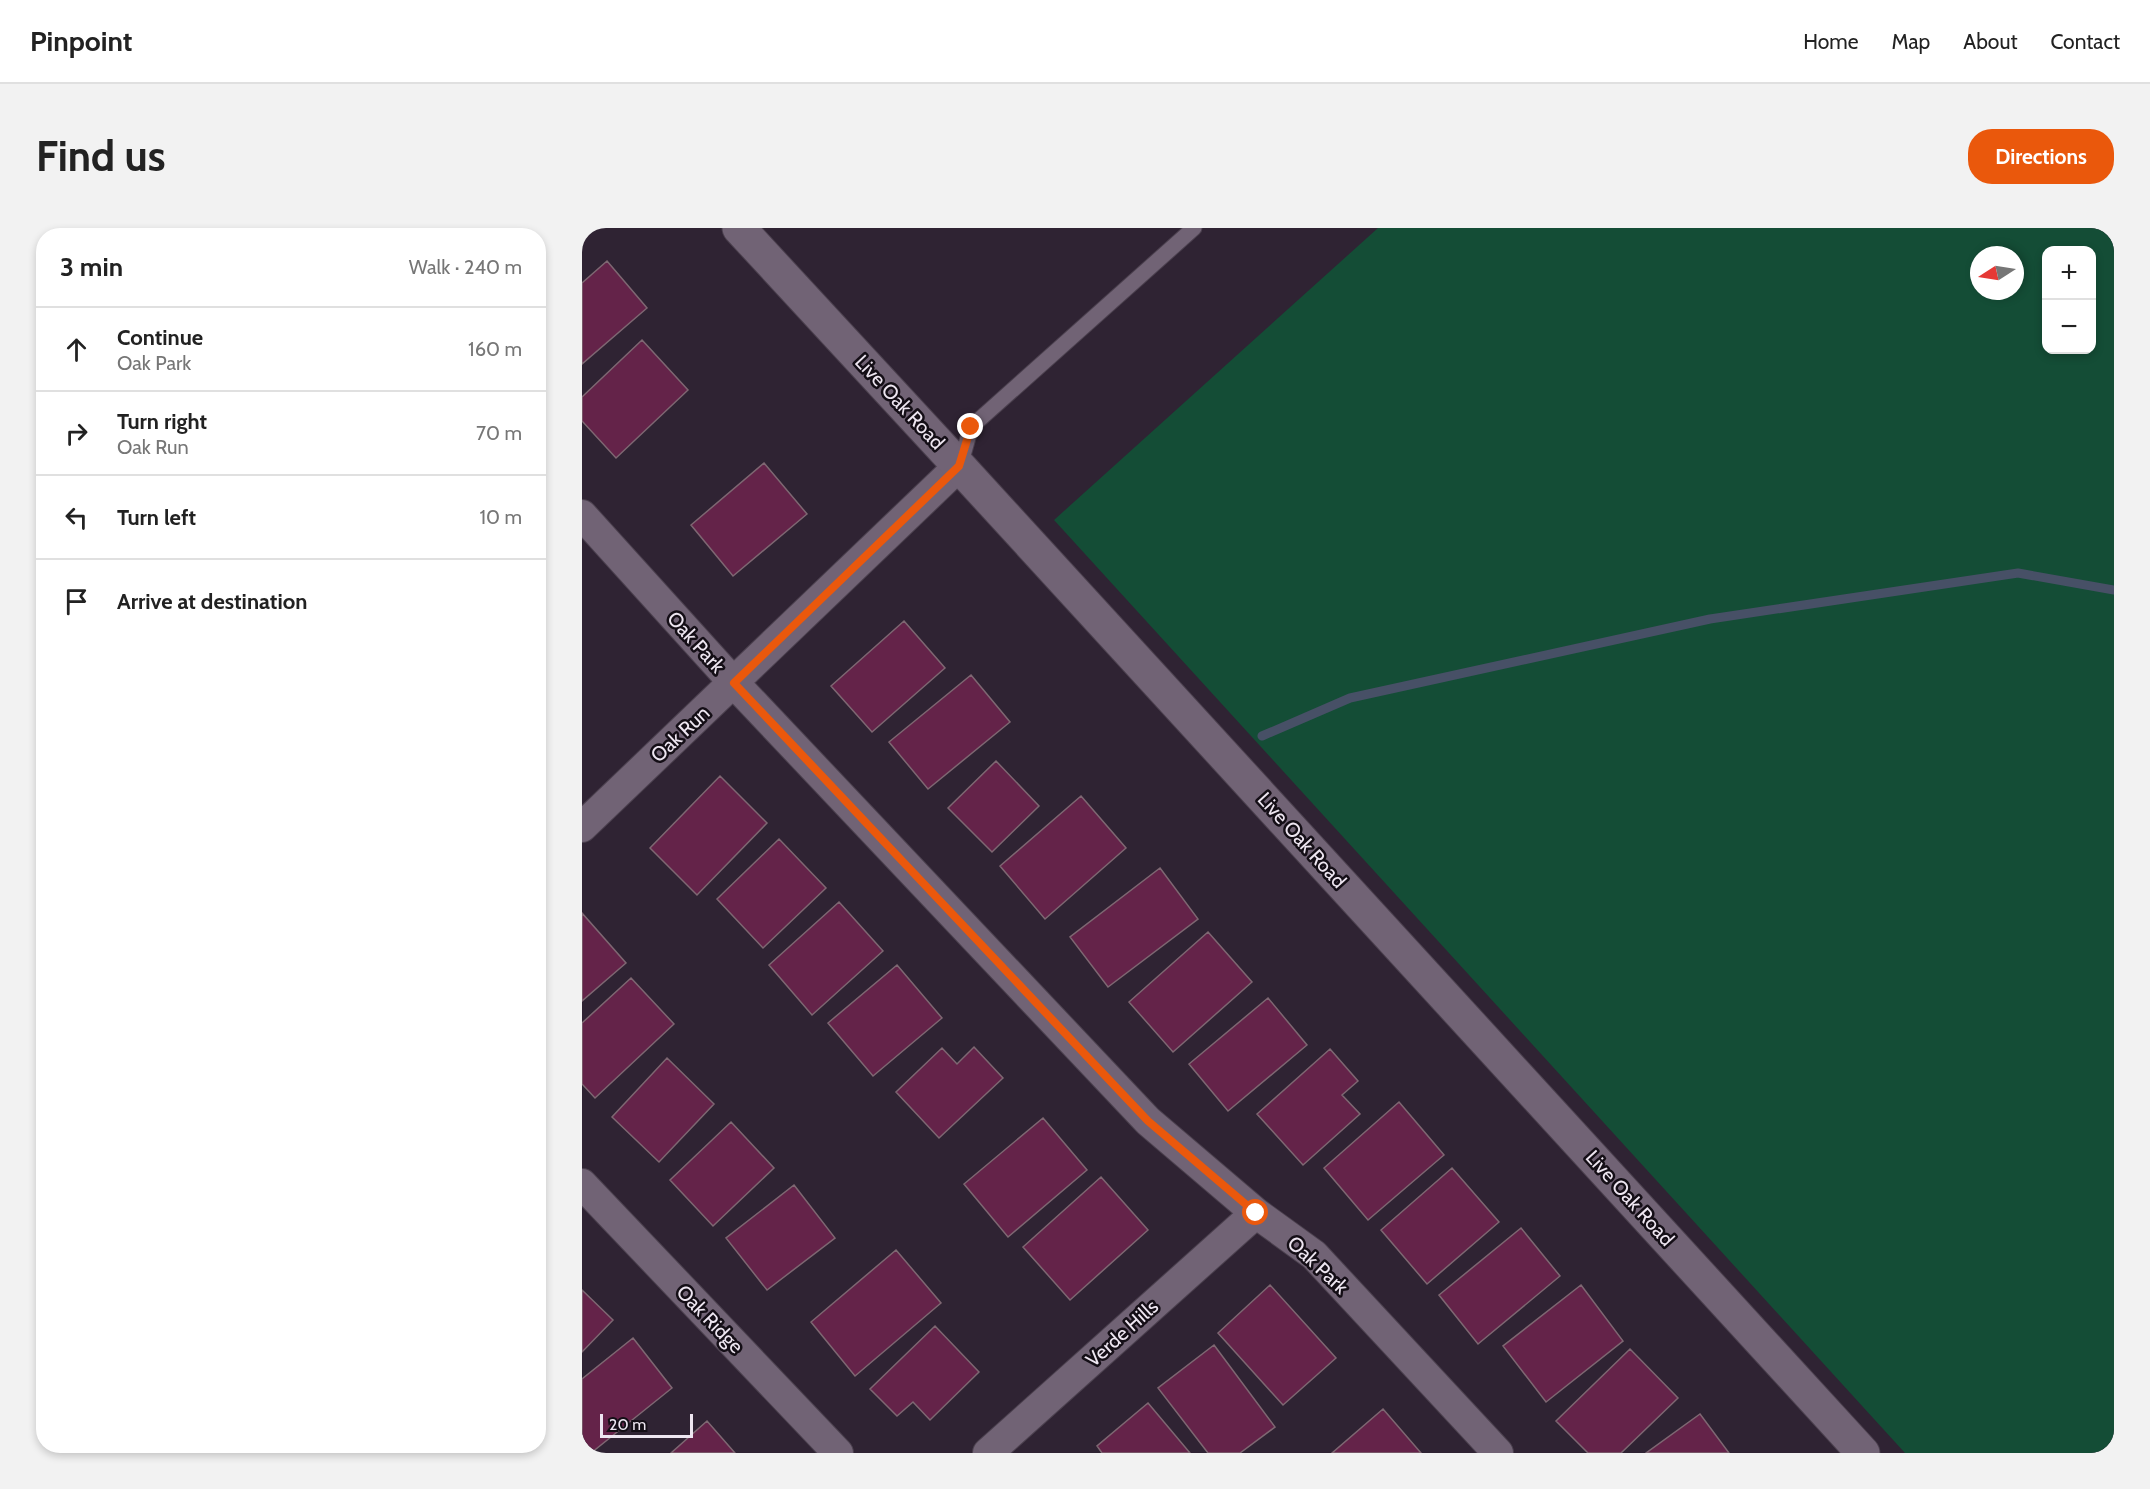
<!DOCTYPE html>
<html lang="en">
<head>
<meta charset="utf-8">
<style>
	:root { --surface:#fff; --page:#f2f2f2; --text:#222; --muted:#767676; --line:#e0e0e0; --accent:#ea580c }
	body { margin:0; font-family:Cabin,sans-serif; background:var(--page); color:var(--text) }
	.controls { position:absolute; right:18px; top:18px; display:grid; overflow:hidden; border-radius:12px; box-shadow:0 3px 9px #0003 }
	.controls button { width:54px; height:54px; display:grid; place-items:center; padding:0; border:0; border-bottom:2px solid var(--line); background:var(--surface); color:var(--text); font:30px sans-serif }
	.compass { position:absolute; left:1388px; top:18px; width:54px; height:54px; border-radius:50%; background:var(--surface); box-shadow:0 3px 9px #0003; rotate:258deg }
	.scale { position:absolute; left:18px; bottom:15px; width:93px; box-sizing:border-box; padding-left:6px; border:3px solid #eee6f1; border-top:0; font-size:16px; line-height:21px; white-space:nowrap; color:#eee6f1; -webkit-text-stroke:4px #140e16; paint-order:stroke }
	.stop { position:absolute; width:18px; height:18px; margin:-14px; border:4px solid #ea580c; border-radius:50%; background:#fff }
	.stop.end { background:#ea580c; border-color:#fff; box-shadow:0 2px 6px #0008 }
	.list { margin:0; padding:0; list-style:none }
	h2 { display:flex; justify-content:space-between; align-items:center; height:78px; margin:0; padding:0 24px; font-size:26px }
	h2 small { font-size:20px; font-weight:400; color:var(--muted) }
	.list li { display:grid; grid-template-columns:39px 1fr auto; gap:18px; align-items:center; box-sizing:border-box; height:84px; padding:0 24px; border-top:2px solid var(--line) }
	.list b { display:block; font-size:22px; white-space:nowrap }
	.list p { margin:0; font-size:20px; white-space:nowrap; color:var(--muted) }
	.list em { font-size:20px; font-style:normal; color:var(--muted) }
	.icon { flex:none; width:33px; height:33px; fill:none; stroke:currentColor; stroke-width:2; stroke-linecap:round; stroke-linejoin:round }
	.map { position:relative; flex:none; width:1532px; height:1225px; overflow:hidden; border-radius:24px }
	header { display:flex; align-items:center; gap:36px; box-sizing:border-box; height:84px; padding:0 30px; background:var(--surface); border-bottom:2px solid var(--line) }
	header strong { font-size:28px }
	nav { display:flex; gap:33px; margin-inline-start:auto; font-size:21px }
	.intro { display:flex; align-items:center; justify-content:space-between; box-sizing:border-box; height:144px; padding:0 36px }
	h1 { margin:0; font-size:42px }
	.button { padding:15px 27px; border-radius:24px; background:var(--accent); color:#fff; font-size:21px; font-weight:700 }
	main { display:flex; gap:36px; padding:0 36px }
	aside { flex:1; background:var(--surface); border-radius:24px; box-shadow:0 3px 9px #0003 }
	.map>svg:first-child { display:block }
	.green { fill:#144d36; fill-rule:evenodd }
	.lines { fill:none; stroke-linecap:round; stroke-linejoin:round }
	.stream { stroke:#475066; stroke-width:9 }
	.building { fill:#642349; stroke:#7e6772; stroke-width:1.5 }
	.service-casing { stroke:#4b404e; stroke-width:17 }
	.minor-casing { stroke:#4b404e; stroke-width:32 }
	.tertiary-casing { stroke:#4b404e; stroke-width:35 }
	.service { stroke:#716375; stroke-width:15 }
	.minor { stroke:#716375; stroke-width:30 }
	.tertiary { stroke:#716375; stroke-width:33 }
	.route { stroke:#ea580c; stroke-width:8 }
	.labels { text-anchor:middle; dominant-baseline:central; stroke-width:5; stroke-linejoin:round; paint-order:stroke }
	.street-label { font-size:20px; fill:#eee6f1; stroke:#140e16 }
</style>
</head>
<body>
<header>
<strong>Pinpoint</strong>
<nav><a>Home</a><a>Map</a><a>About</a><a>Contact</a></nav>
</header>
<div class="intro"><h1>Find us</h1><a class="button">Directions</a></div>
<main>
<aside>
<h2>3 min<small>Walk · 240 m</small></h2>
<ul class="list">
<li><svg class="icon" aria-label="ahead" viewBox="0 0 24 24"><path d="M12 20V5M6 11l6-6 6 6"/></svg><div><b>Continue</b><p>Oak Park</p></div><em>160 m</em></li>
<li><svg class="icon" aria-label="right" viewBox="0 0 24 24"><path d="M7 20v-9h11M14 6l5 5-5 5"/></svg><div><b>Turn right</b><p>Oak Run</p></div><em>70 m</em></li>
<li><svg class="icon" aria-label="left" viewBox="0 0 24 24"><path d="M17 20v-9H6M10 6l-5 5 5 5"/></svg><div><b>Turn left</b></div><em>10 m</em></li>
<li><svg class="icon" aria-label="arrive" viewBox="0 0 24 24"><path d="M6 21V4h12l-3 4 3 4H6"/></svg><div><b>Arrive at destination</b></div></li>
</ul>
</aside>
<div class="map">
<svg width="1532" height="1225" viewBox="0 0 1532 1225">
	<rect width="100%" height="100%" fill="#2f2333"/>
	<path class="green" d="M796 0H1532V1225H1323L472 292ZM1464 22H1510V122H1464ZM1397 27H1433V63H1397Z"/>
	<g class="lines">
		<path class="stream" d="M680 508 768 470 1128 391 1436 345 1532 362"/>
	</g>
	<path class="building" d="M25 33 65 80 0 136V55Z
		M60 112 106 162 34 230 0 193V169Z
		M182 235 225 286 151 348 109 297Z
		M322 393 363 440 290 504 249 458Z
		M389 447 428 494 346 561 307 514Z
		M414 533 457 578 410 624 366 580Z
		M138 548 185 595 115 667 68 620Z
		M499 568 544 620 463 691 418 638Z
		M197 611 244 660 181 720 135 671Z
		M578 640 616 691 526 759 488 709Z
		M257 674 301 723 230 787 187 737Z
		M0 685 44 735 0 773Z
		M626 704 670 754 591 824 547 774Z
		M315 737 360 790 291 848 246 795Z
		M49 750 92 796 13 870 0 856V795Z
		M686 770 725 817 646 883 607 836Z
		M392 819 421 850 357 910 314 864 360 820 375 836Z
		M748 821 776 853 760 867 778 886 721 937 675 886Z
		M85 830 132 876 77 934 30 889Z
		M817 874 862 927 786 992 742 940Z
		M461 890 505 942 426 1009 382 956Z
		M149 894 192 940 131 998 88 952Z
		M870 940 917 994 845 1056 799 1002Z
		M519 949 566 1002 488 1072 441 1019Z
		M212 957 253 1010 185 1062 144 1010Z
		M939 1000 978 1048 896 1116 857 1067Z
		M314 1022 359 1075 273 1148 229 1094Z
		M688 1057 754 1130 701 1177 636 1105Z
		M999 1057 1041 1113 964 1174 921 1118Z
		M0 1062 31 1092 0 1124Z
		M353 1098 397 1144 348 1192 331 1174 315 1188 288 1161Z
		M51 1110 90 1160 9 1225H0V1151Z
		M632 1117 693 1199 658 1225H626L576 1160Z
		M1048 1121 1096 1170 1039 1225H1006L974 1193Z
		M566 1175 608 1225H520L515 1218Z
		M801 1181 839 1225H750Z
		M1118 1186 1147 1225H1064Z
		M125 1193 153 1225H89Z"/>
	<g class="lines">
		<defs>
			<path id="service" d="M378 238 389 199 612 0"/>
			<path id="minor" d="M0 287 152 455 566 893 674 985 732 1027 916 1225
				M0 599 377 238
				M0 956 256 1225
				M406 1225 674 985"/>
			<path id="tertiary" d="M157 0 377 238 1281 1225"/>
		</defs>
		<use href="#service" class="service-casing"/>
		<use href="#minor" class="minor-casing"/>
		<use href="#tertiary" class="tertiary-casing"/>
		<use href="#service" class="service"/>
		<use href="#minor" class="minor"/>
		<use href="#tertiary" class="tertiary"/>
	</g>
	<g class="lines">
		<path class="route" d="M389 199 377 238 152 455 566 893 674 985"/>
	</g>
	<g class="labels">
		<g class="street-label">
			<text transform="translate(318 174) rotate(47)">Live Oak Road</text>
			<text transform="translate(114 414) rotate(48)">Oak Park</text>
			<text transform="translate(98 506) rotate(-43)">Oak Run</text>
			<text transform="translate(720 612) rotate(48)">Live Oak Road</text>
			<text transform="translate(1048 970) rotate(48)">Live Oak Road</text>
			<text transform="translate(736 1037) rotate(43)">Oak Park</text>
			<text transform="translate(128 1091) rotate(46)">Oak Ridge</text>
			<text transform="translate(540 1105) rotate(-42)">Verde Hills</text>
		</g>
	</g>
</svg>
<div class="controls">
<button>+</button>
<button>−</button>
</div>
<svg class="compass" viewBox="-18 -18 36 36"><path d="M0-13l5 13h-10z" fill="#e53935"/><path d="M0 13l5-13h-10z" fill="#767676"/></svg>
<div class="scale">20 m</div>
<div class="stop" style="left:674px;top:985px"></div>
<div class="stop end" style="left:389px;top:199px"></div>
</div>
</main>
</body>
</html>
